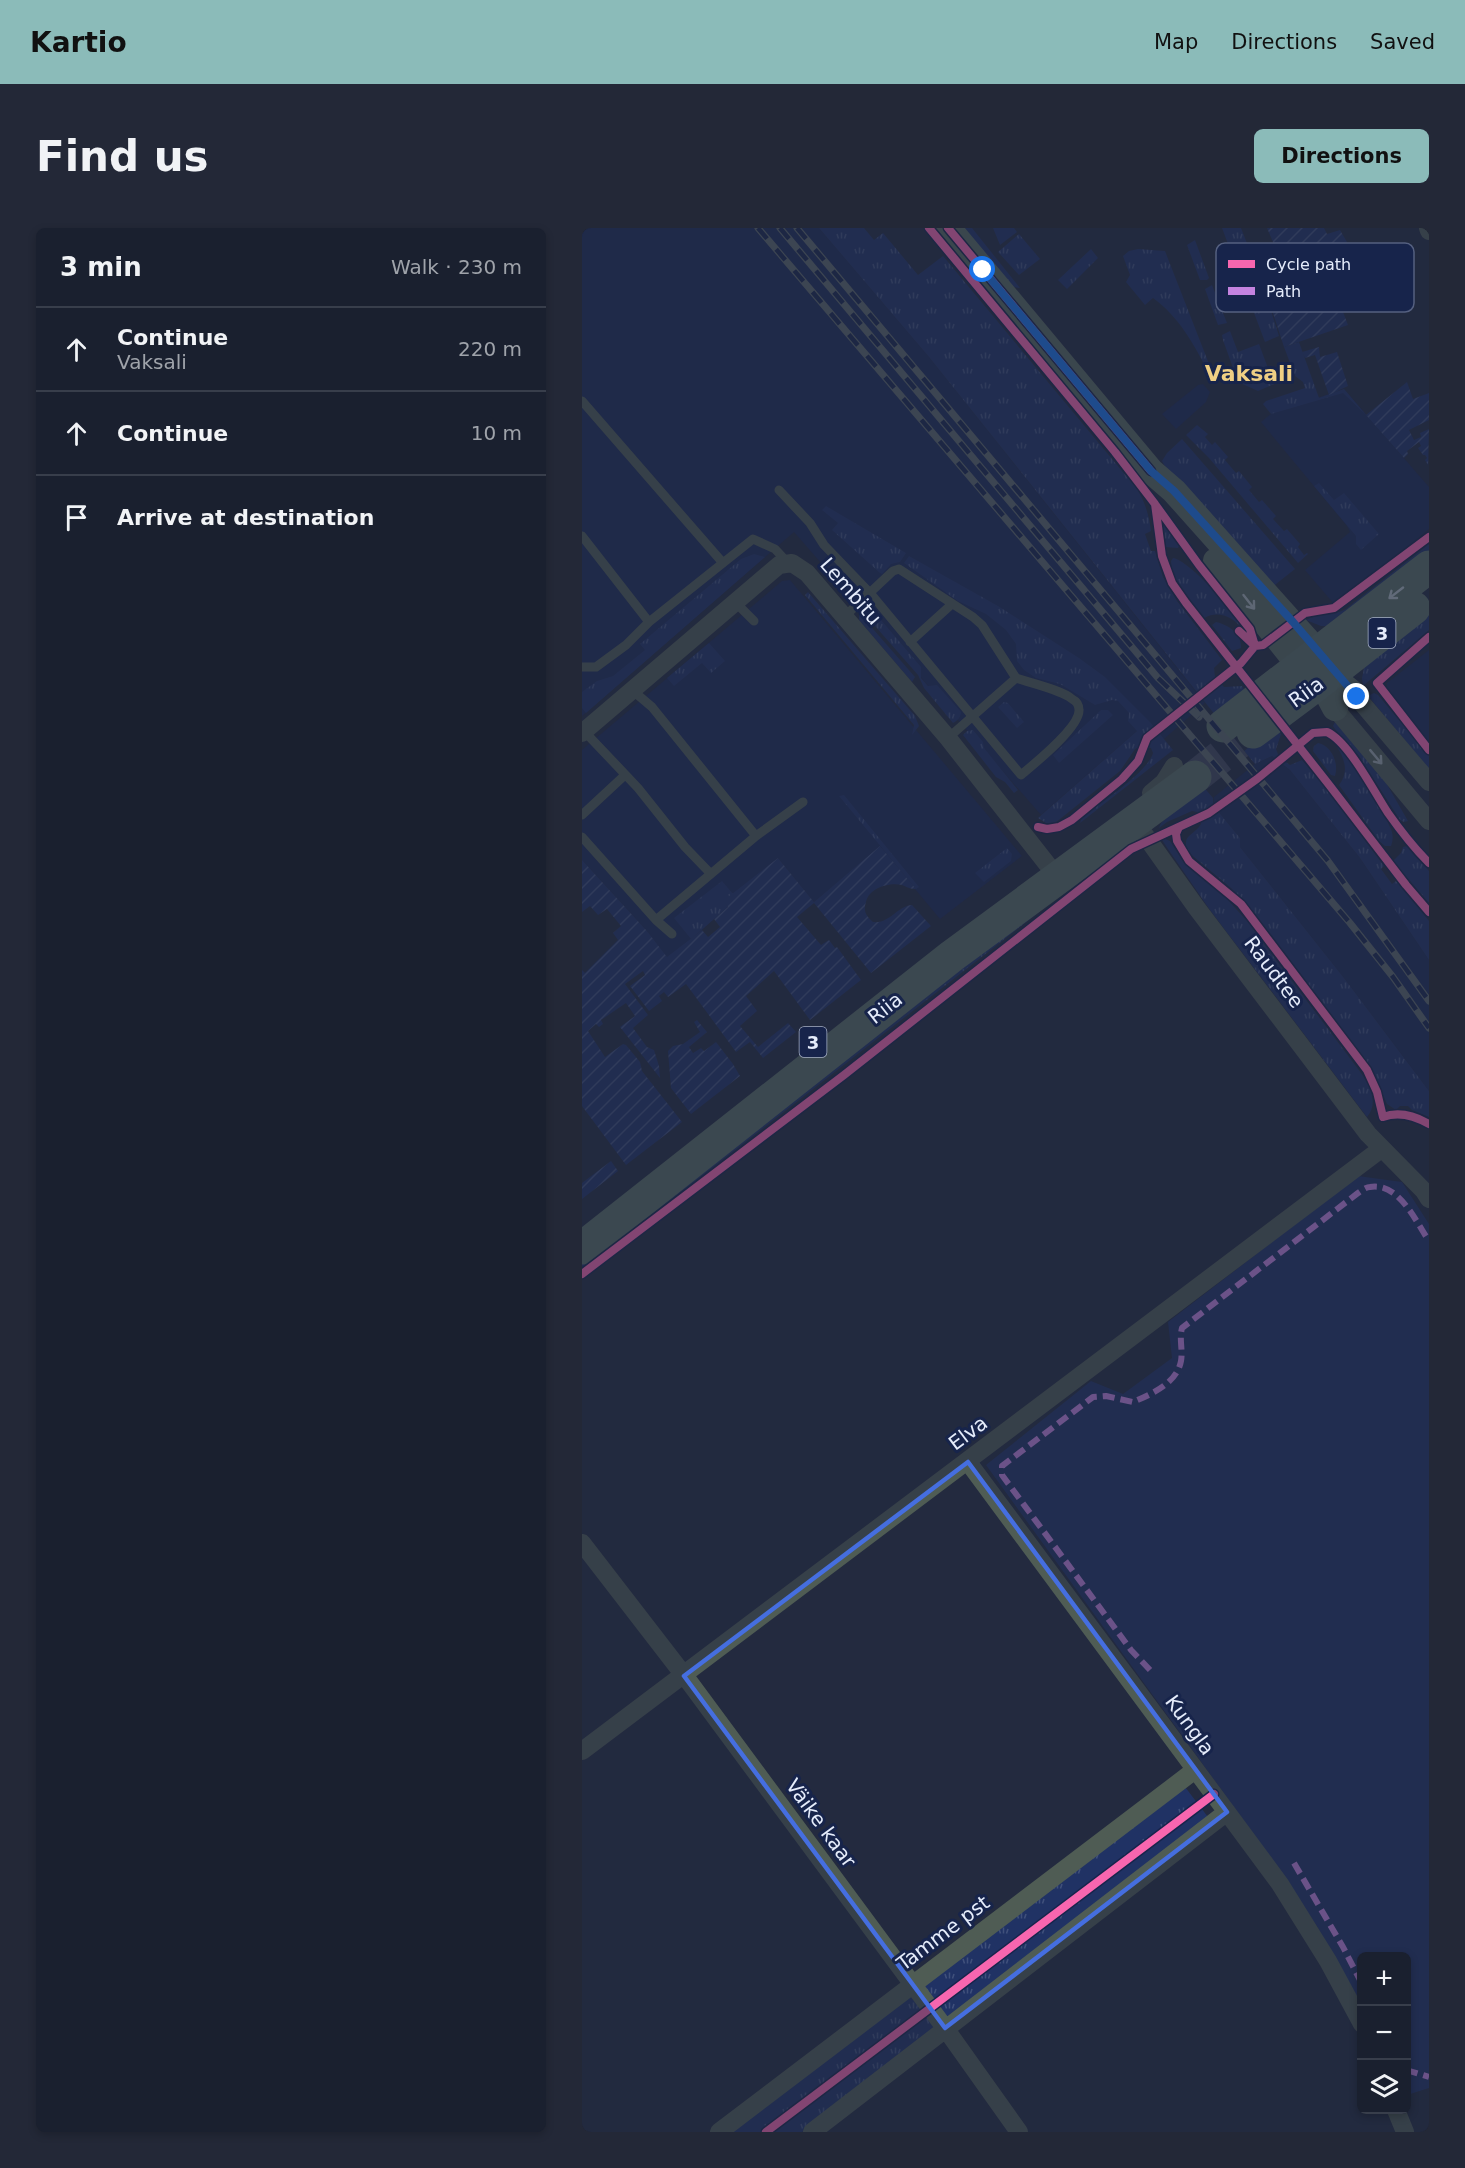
<!DOCTYPE html>
<html lang="en">
<head>
<meta charset="utf-8">
<style>
	:root { --surface:#1a202f; --page:#232837; --text:#f1f3f6; --muted:#9fa3aa; --line:#383e4b; --accent:#8bbbb9 }
	body { margin:0; font-family:"DejaVu Sans",sans-serif; background:var(--page); color:var(--text) }
	.controls { position:absolute; right:18px; bottom:18px; display:grid; overflow:hidden; border-radius:9px; box-shadow:0 3px 9px #0003 }
	.controls button { width:54px; height:54px; display:grid; place-items:center; padding:0; border:0; border-bottom:2px solid var(--line); background:var(--surface); color:var(--text); font:30px sans-serif }
	.stop { position:absolute; width:18px; height:18px; margin:-14px; border:4px solid #1a73e8; border-radius:50%; background:#fff }
	.stop.end { background:#1a73e8; border-color:#fff; box-shadow:0 2px 6px #0008 }
	.list { margin:0; padding:0; list-style:none }
	h2 { display:flex; justify-content:space-between; align-items:center; height:78px; margin:0; padding:0 24px; font-size:26px }
	h2 small { font-size:20px; font-weight:400; color:var(--muted) }
	.list li { display:grid; grid-template-columns:39px 1fr auto; gap:18px; align-items:center; box-sizing:border-box; height:84px; padding:0 24px; border-top:2px solid var(--line) }
	.list b { display:block; font-size:22px; white-space:nowrap }
	.list p { margin:0; font-size:20px; white-space:nowrap; color:var(--muted) }
	.list em { font-size:20px; font-style:normal; color:var(--muted) }
	.icon { flex:none; width:33px; height:33px; fill:none; stroke:currentColor; stroke-width:2; stroke-linecap:round; stroke-linejoin:round }
	.map { position:relative; flex:none; width:847px; height:1904px; overflow:hidden; border-radius:9px }
	header { display:flex; align-items:center; gap:36px; box-sizing:border-box; height:84px; padding:0 30px; background:var(--accent); color:#111 }
	header strong { font-size:28px }
	nav { display:flex; gap:33px; margin-inline-start:auto; font-size:21px }
	.intro { display:flex; align-items:center; justify-content:space-between; box-sizing:border-box; height:144px; padding:0 36px }
	h1 { margin:0; font-size:42px }
	.button { padding:15px 27px; border-radius:9px; background:var(--accent); color:#111; font-size:21px; font-weight:700 }
	main { display:flex; gap:36px; padding:0 36px }
	aside { flex:1; background:var(--surface); border-radius:9px; box-shadow:0 3px 9px #0003 }
	.map>svg:first-child { display:block }
	.built { fill:#1c2a54 }
	.grass { fill:url(#grass-tufts) }
	.garden { fill:url(#garden-furrows) }
	.pitch { fill:#203264 }
	.lines { fill:none; stroke-linecap:round; stroke-linejoin:round }
	.highway-tunnel { stroke:#40475b; stroke-width:33; stroke-dasharray:33 16; stroke-linecap:butt }
	.lane { stroke:#4f5c54; stroke-width:9 }
	.street { stroke:#4f5c54; stroke-width:18 }
	.secondary { stroke:#58685e; stroke-width:26 }
	.highway { stroke:#596d64; stroke-width:33 }
	.rail-casing { stroke:#5c6668; stroke-width:7 }
	.rail { stroke:#17244b; stroke-width:4.5; stroke-dasharray:14; stroke-linecap:butt }
	.quiet { stroke:#c483df; stroke-width:6; stroke-dasharray:12 6; stroke-linecap:butt }
	.cycleway-casing { stroke:#17244b; stroke-width:11 }
	.cycleway { stroke:#f766af; stroke-width:8 }
	.oneway { stroke:#adb9bf }
	.oneway2 { stroke:#a6b1b4 }
	.oneway3 { stroke:#9aa4a8 }
	.route { stroke:#1a73e8; stroke-width:8 }
	.marked { fill:none; stroke:#456edf; stroke-width:4.5; stroke-linejoin:round }
	.labels { text-anchor:middle; dominant-baseline:central; stroke-width:6; stroke-linejoin:round; paint-order:stroke }
	.shield { fill:#17244b; stroke:#a7b0c6; stroke-width:1.5 }
	.shield-label { font-size:18px; font-weight:bold; fill:#e5ecfb }
	.street-label { font-size:20px; fill:#e5ecfb; stroke:#17244b }
	.quarter-label { font-size:22px; font-weight:bold; fill:#efcf84; stroke:#17244b }
	.key { fill:#17244b; stroke:#556080; stroke-width:1.5 }
	.key-label { font-size:16px; fill:#e5ecfb }
</style>
</head>
<body>
<header>
<strong>Kartio</strong>
<nav><a>Map</a><a>Directions</a><a>Saved</a></nav>
</header>
<div class="intro"><h1>Find us</h1><a class="button">Directions</a></div>
<main>
<aside>
<h2>3 min<small>Walk · 230 m</small></h2>
<ul class="list">
<li><svg class="icon" aria-label="ahead" viewBox="0 0 24 24"><path d="M12 20V5M6 11l6-6 6 6"/></svg><div><b>Continue</b><p>Vaksali</p></div><em>220 m</em></li>
<li><svg class="icon" aria-label="ahead" viewBox="0 0 24 24"><path d="M12 20V5M6 11l6-6 6 6"/></svg><div><b>Continue</b></div><em>10 m</em></li>
<li><svg class="icon" aria-label="arrive" viewBox="0 0 24 24"><path d="M6 21V4h12l-3 4 3 4H6"/></svg><div><b>Arrive at destination</b></div></li>
</ul>
</aside>
<div class="map">
<svg width="847" height="1904" viewBox="0 0 847 1904">
	<defs>
		<pattern id="grass-tufts" width="24" height="20" patternUnits="userSpaceOnUse" patternTransform="scale(1.5)"><rect width="24" height="20" fill="#203264"/><path d="M3 7l-1-3M5 7V3M7 7l1-3M15 17l-1-3M17 17v-4M19 17l1-3" fill="none" stroke="#40507b"/></pattern>
		<pattern id="garden-furrows" width="10" height="10" patternUnits="userSpaceOnUse" patternTransform="scale(1.5)"><rect width="10" height="10" fill="#203264"/><path d="M-1 1l2-2M0 10L10 0M9 11l2-2" fill="none" stroke="#40507b"/></pattern>
	</defs>
	<rect width="100%" height="100%" fill="#232a3f"/>
	<path class="built" d="M0 0H237L347 129 623 475 582 511 555 503 459 587 212 304 0 488Z
		M621 156 628 164 624 174 594 201 580 186 616 157Z
		M762 161 847 259V301L778 358 752 376 723 342 768 304 765 298 679 194 690 185Z
		M208 352 440 628 358 691 298 619 232 674 196 630 120 702 85 730 65 703 0 632V522L200 353Z
		M847 422V514L805 464V455Z
		M690 528 708 542 778 630 847 732V863L762 750 658 619V610L631 577 632 569 673 536Z"/>
	<path class="grass" d="M237 0H282L292 12 301 5 336 47 361 28 555 261C563 274 567 287 569 303L563 306 569 323H573L581 349 595 373 640 432 632 440 633 449 642 459 660 458 664 464 634 488 347 129Z
		M382 0H390L438 60 431 59Z
		M411 0H432L435 4 418 17Z
		M640 0H659L678 48 697 108 683 114Z
		M437 6 458 31 437 47 416 24Z
		M613 12 627 50 625 52H618L605 17Z
		M509 21 516 30 485 61 476 52Z
		M556 21 583 23 629 141 625 142C612 116 596 88 571 70L563 77 544 54 548 47 541 28 547 23Z
		M630 57 645 95 636 97 623 61Z
		M648 103 656 124 677 116 692 156 676 163 656 154 641 112 640 107Z
		M717 114 737 170 762 161 784 187 761 165 689 186 681 176 684 173 723 160 721 154 713 148 702 119Z
		M615 197 626 206 623 209 630 217 633 214 646 229 643 232 654 245 657 243 670 259 667 262 677 274 680 272 694 288 691 291 702 303 705 301 718 316 716 319 722 327 725 325 726 326 716 335 627 230 604 207Z
		M600 211 713 341 694 356 692 358 584 240 580 233 585 225Z
		M737 255 752 272 762 265 797 306 779 322 774 316V308L732 258Z
		M244 278 324 325 318 334 309 336 300 346 298 345 250 302 256 295 240 282Z
		M580 297 583 298 597 318 596 320 583 319Z
		M847 316V326L747 398H739L724 392C737 385 751 388 764 381Z
		M172 326 183 329 4 485 0 480V464L15 453 31 448 63 422 58 416 159 331Z
		M327 328 416 378 497 430 523 449 568 494 591 522 498 595 500 589C517 576 566 544 571 525L569 520 559 518 553 521 538 543 473 595H464L456 590 555 503 546 493 547 485 536 473 530 472 513 477 478 456 454 450 442 442 435 433 434 416 424 402 404 386 376 373 322 335Z
		M591 330C607 332 654 385 660 400 650 389 637 382 622 390 609 375 590 355 589 333Z
		M226 364 333 488 337 498 330 507 332 497 223 367Z
		M284 378 288 379 339 439V450L346 458 355 457 379 484C379 489 375 493 371 495L342 460 336 447 279 382Z
		M847 380V402L781 458 780 450 783 435Z
		M277 385 333 449 330 454 277 392Z
		M634 394C647 397 660 406 659 420L650 423 630 397Z
		M127 415 143 433 129 445 120 435 92 458 85 450Z
		M792 465 796 467 847 528V541L786 468Z
		M422 474 426 475 442 494 435 500 416 479Z
		M519 482H526L531 487 477 535 471 527Z
		M753 494 803 553 826 593 822 594 818 592 777 528 753 501 751 498Z
		M693 500 699 506 694 521 697 529 708 537 720 532 739 554 802 638 799 641 810 656 814 653 847 693V732L778 630 708 542 690 528 673 536 662 523Z
		M391 502 401 514 402 520 436 562 432 565 423 554 414 549 381 507 385 503Z
		M736 515C750 518 757 535 753 548L749 547 731 523 732 518Z
		M755 519C767 526 805 588 810 604 811 609 811 613 809 618H803L797 613 757 557C767 545 763 531 755 519Z
		M619 556 631 570V577L658 610V619L762 750 847 863V889L830 882 826 878H818L814 882 805 876 789 839 671 683 649 660 606 624C599 606 611 609 619 596L615 584 610 583 585 594 577 600 579 595Z
		M262 567 337 659 334 661 257 568Z
		M581 610 588 613 602 635 644 670 665 693 779 845C788 858 797 875 785 889L628 682 586 621 580 612Z
		M825 618 847 643V675L811 633 819 625 821 619Z
		M425 620 430 626 429 633 402 654 393 645Z
		M503 648 0 1042V1030L431 690Z
		M140 653 151 666 142 673 146 679 109 711 92 690Z
		M600 1555 629 1593 220 1904H141Z"/>
	<path class="garden" d="M685 0H742L745 6 758 2 765 14 760 16 761 19 738 27 735 18 700 30 696 26Z
		M765 28 768 39 747 47 766 97 702 119 682 58Z
		M737 119 738 129 755 124 766 158 747 167 733 127 723 130 720 124Z
		M825 154 831 171 847 165V192L827 202 832 212 839 209 838 205 847 201 846 237 843 232 845 230 843 227H841L836 220 839 218 837 214 825 223 826 226 822 230 784 187Z
		M298 618 334 661C328 661 325 659 320 657 307 654 287 660 284 674 281 683 284 688 291 694 308 696 315 678 330 677L349 698 289 745 232 675 215 689 239 717 247 712 253 720 255 719 279 752 228 792 192 743 164 768 175 783 158 798 176 819 206 795 214 804 181 830 168 814 154 824 104 756 86 769 82 764 77 768 80 773 67 783 48 758 63 747 61 743 43 756 66 787 51 800 65 819 72 822 77 838 78 850 38 799 53 788 44 775 19 792 21 796 17 799 14 796 6 803 23 829 41 816 44 817 58 834 60 843 100 894 44 937 0 878V742L3 745 36 712 31 705 39 698 25 681 16 687 8 678 0 684V632L65 703 85 729 120 702 126 709 138 699 132 691 146 679 141 673 196 630 232 674Z
		M115 792 125 804 107 819 111 825 119 820 122 823 134 814 151 836 158 848 109 886 89 860 86 823 91 818 101 816 118 804 112 794Z
		M29 933 36 943 0 971V955Z"/>
	<path class="pitch" d="M776 948 820 954 847 996V1860L825 1867 824 1728H780L779 1778 736 1700 675 1611 404 1237 509 1153 541 1166 590 1130 586 1094Z"/>
	<g class="lines">
		<path class="highway-tunnel" d="M613 549 656 515"/>
		<path class="lane" d="M0 173 141 335
			M197 262 228 295 242 317 289 366 439 547C452 536 498 499 497 482 497 477 494 473 490 471 480 462 448 455 434 450
			M0 308 67 394 171 311 193 321 206 335
			M153 374 172 393
			M262 389 311 343 317 341 391 389 400 397 434 450 366 510
			M328 414 370 376
			M0 439H14L44 417 67 394
			M50 462 70 479 174 608
			M2 503 56 560 103 619 129 646
			M0 587 43 547
			M0 609 74 692 90 706
			M74 692 174 608 221 574"/>
		<path class="street" d="M846 0 847 3
			M767 460 847 554
			M746 472 847 593
			M0 505 197 337 210 335 225 345 366 510 476 650
			M569 565 582 554 592 538
			M552 586 560 603 614 679 786 906 842 963 847 971
			M386 1234 698 1656 746 1733 780 1796
			M0 1315 108 1455 363 1800 437 1904
			M0 1523 799 921
			M814 1882 823 1904
			M137 1904 613 1542
			M230 1904 645 1584"/>
		<path class="secondary" d="M366 0 569 243 592 263 748 438
			M634 333 729 452
			M743 437 745 465 753 480
			M730 440 749 448 775 469"/>
		<path class="highway" d="M641 498 847 339
			M671 504 734 457 832 380
			M0 1020 370 728 613 549"/>
		<defs>
			<path id="rail" d="M176 0 768 695 811 749 847 800
				M198 0 576 450 617 489
				M215 0 746 633 847 773"/>
		</defs>
		<use href="#rail" class="rail-casing"/>
		<use href="#rail" class="rail"/>
		<path class="quiet" d="M568 1442 549 1422 420 1247V1238L511 1169 524 1168 551 1174C570 1166 595 1155 599 1133 601 1122 597 1111 600 1100L776 965C779 963 784 959 788 959 817 954 834 994 847 1013
			M712 1635 761 1719 780 1756
			M824 1842 847 1849"/>
		<defs>
			<path id="cycleway" d="M347 0 533 224 573 276 580 328 590 355 604 375 748 558 824 657 847 684
				M366 0 569 243
				M657 403 673 418 681 417 723 385 752 380 847 309
				M847 409 795 455 847 522
				M456 599 465 601 477 599 490 592 540 551 556 533 565 510 659 435 673 418 668 401 617 337 573 276
				M597 599 594 606 595 613 607 633 659 676 785 842 795 864 801 889C817 883 833 888 847 896
				M0 1046 262 847 549 621 627 585 675 551 731 505 745 504C767 514 792 564 806 585 818 602 832 620 847 635
				M184 1904 632 1566"/>
		</defs>
		<use href="#cycleway" class="cycleway-casing"/>
		<use href="#cycleway" class="cycleway"/>
	</g>
	<defs><path id="oneway-shaft" d="M-6 0H5M1.5-3L5.5 0L1.5 3" fill="none" stroke-width="1.6" stroke-linecap="round" stroke-linejoin="round" transform="scale(1.5)"/></defs>
	<use class="oneway" href="#oneway-shaft" transform="translate(814 365) rotate(142)"/>
	<use class="oneway2" href="#oneway-shaft" transform="translate(667 374) rotate(52)"/>
	<use class="oneway3" href="#oneway-shaft" transform="translate(794 529) rotate(50)"/>
	<g class="lines">
		<path class="route" d="M401 42 569 243 592 263 711 394 775 469"/>
	</g>
	<path d="M0 0H847V1904H0ZM386 1234 645 1584 363 1800 102 1448Z" fill="#232a3f" fill-opacity=".55" fill-rule="evenodd"/>
	<path class="marked" d="M386 1234 645 1584 363 1800 102 1448Z"/>
	<g class="labels">
		<g class="shield">
			<rect x="786.5" y="390" width="27" height="30" rx="4.5"/>
			<rect x="217.5" y="799" width="27" height="30" rx="4.5"/>
		</g>
		<g class="shield-label">
			<text x="800" y="405">3</text>
			<text x="231" y="814">3</text>
		</g>
		<g class="street-label">
			<text transform="translate(269 363) rotate(49)">Lembitu</text>
			<text transform="translate(724 464) rotate(-36)">Riia</text>
			<text transform="translate(692 744) rotate(53)">Raudtee</text>
			<text transform="translate(303 780) rotate(-38)">Riia</text>
			<text transform="translate(386 1205) rotate(-37)">Elva</text>
			<text transform="translate(608 1497) rotate(54)">Kungla</text>
			<text transform="translate(239 1595) rotate(54)">Väike kaar</text>
			<text transform="translate(361 1705) rotate(-37)">Tamme pst</text>
		</g>
		<g class="quarter-label">
			<text x="667" y="145">Vaksali</text>
		</g>
	</g>
	<rect x="634" y="15" width="198" height="69" rx="9" class="key"/>
	<rect x="646" y="32" width="27" height="8" fill="#f766af"/>
	<rect x="646" y="59" width="27" height="8" fill="#c483df"/>
	<g class="key-label">
		<text x="684" y="42">Cycle path</text>
		<text x="684" y="69">Path</text>
	</g>
</svg>
<div class="controls">
<button>+</button>
<button>−</button>
<button><svg class="icon" aria-label="layers" viewBox="0 0 24 24"><path d="M12 4l9 5-9 5-9-5zM3 14l9 5 9-5"/></svg></button>
</div>
<div class="stop" style="left:401px;top:42px"></div>
<div class="stop end" style="left:775px;top:469px"></div>
</div>
</main>
</body>
</html>
